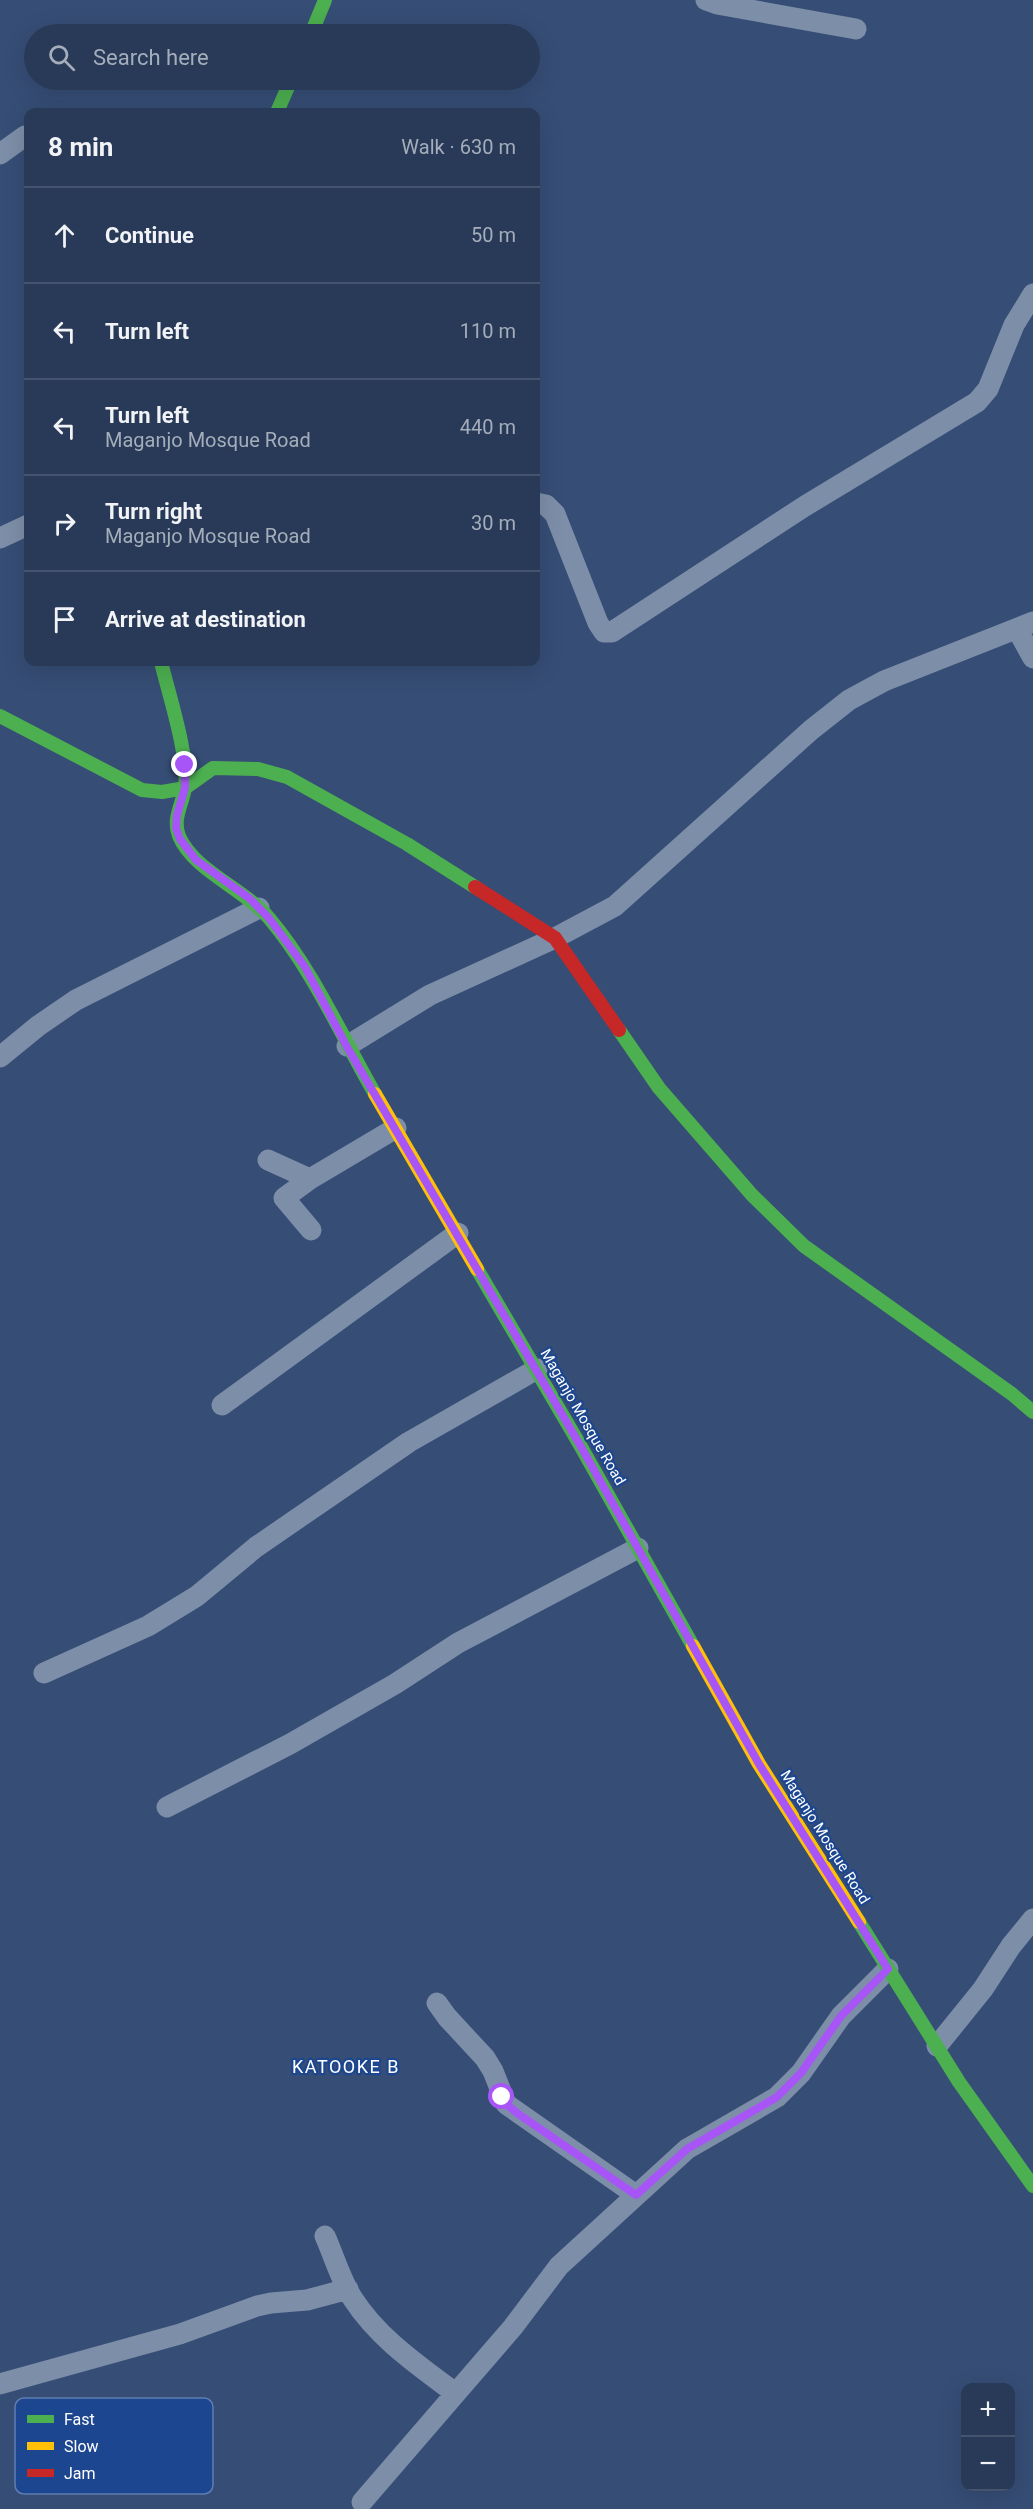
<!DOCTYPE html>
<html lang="en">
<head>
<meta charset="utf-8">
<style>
	:root { --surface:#283a58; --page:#344561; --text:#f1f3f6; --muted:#a5adba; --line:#44546e }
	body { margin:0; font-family:Roboto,sans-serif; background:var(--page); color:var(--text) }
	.controls { position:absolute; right:18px; bottom:18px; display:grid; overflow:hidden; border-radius:12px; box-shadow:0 6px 24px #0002 }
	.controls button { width:54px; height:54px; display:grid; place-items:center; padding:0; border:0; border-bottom:2px solid var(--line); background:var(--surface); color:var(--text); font:30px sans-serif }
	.stop { position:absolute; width:18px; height:18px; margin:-14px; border:4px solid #a855f7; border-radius:50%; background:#fff }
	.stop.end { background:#a855f7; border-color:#fff; box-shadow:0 2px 6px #0008 }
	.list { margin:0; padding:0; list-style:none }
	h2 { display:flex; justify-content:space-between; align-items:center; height:78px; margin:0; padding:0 24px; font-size:26px }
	h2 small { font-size:20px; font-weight:400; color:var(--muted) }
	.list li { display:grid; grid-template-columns:39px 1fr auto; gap:18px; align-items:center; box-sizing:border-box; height:96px; padding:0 24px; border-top:2px solid var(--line) }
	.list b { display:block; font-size:22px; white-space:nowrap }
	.list p { margin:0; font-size:20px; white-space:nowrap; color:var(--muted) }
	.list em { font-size:20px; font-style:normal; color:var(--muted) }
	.icon { flex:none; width:33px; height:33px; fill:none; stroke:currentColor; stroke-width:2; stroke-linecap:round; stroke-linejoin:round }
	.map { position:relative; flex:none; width:1033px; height:2509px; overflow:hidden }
	.search { position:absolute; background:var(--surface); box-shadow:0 6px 24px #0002; left:24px; top:24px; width:516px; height:66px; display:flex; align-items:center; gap:15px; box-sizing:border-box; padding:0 21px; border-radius:33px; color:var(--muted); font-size:22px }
	.panel { position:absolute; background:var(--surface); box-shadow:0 6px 24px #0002; left:24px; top:108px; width:516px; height:558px; border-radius:12px }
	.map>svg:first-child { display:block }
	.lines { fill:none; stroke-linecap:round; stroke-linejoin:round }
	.street { stroke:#7d8ea8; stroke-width:21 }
	.fast { stroke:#4caf50; stroke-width:14 }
	.slow { stroke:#ffc107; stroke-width:14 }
	.jam { stroke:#c62828; stroke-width:14 }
	.route { stroke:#a855f7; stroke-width:8 }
	.labels { text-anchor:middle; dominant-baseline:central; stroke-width:4.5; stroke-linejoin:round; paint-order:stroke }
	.street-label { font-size:15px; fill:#fff; stroke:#1c468f }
	.quarter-label { font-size:18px; letter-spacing:1.5px; fill:#fff; stroke:#1c468f }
	.key { fill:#1c468f; stroke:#607eb1; stroke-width:1.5 }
	.key-label { font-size:16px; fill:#fff }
</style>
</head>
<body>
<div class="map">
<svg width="1033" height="2509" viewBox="0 0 1033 2509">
	<rect width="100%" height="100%" fill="#364d75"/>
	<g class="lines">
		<path class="street" d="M706 0 717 4 856 29
			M0 154 25 136
			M536 503 546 505 555 514 598 623 604 632H612L805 506 977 402 988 389 1014 325 1033 294
			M0 538 28 525
			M1017 629 1033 658
			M347 1046 430 995 555 938 615 906 811 730 849 700 884 681 1033 622
			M0 1057 38 1026 76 1000 259 908
			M268 1160 310 1179
			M311 1230 284 1198 310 1179 396 1128
			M222 1405 458 1233
			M44 1673 148 1626 197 1596 256 1547 409 1442 537 1369
			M167 1807 290 1744 395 1684 458 1643 638 1548
			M437 2003 447 2017 485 2058 493 2071 506 2104 636 2195
			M937 2046 983 1989 1011 1946 1033 1919
			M325 2236C334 2256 341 2281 353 2299 379 2339 418 2365 455 2393
			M0 2384 180 2334 257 2306 271 2303 307 2300 348 2289
			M362 2502 513 2327 559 2266 687 2149 777 2097 801 2073 841 2016 888 1969"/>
		<path class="fast" d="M311 34 325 0
			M277 112 291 80
			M161 662C169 695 189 756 185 787 183 804 172 818 179 836 193 870 244 889 269 918 313 970 341 1035 375 1094
			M0 716 142 790 162 792 185 788 213 768 258 769 287 777 407 844 475 887
			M619 1030 659 1088 752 1195 804 1246 1012 1394 1033 1412
			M477 1269 580 1445 693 1646
			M859 1922 959 2082 1033 2186"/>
		<path class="slow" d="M375 1094 477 1269
			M693 1646 759 1764 859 1922"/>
		<path class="jam" d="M475 887 555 938 619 1030"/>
	</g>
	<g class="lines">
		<path class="route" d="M185 765V788L177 815 176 828 180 839 196 860 249 898 269 918 305 967 347 1047 580 1445 759 1764 888 1969 841 2016 801 2073 777 2097 687 2149 636 2195 517 2113 506 2104 502 2097"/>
	</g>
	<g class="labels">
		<g class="street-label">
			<text transform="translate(583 1417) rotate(60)">Maganjo Mosque Road</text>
			<text transform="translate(825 1837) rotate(58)">Maganjo Mosque Road</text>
		</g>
		<g class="quarter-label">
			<text x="346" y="2066">KATOOKE B</text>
		</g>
	</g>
	<rect x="15" y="2398" width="198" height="96" rx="9" class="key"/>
	<rect x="27" y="2415" width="27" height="8" fill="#4caf50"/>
	<rect x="27" y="2442" width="27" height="8" fill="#ffc107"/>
	<rect x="27" y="2469" width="27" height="8" fill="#c62828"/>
	<g class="key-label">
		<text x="64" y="2425">Fast</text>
		<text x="64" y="2452">Slow</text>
		<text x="64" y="2479">Jam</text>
	</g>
</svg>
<div class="controls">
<button>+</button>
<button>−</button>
</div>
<div class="stop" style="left:502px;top:2097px"></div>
<div class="stop end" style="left:185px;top:765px"></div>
<div class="search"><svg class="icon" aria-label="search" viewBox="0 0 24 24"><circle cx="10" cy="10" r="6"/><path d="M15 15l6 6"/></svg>Search here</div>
<section class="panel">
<h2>8 min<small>Walk · 630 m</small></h2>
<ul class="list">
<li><svg class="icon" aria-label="ahead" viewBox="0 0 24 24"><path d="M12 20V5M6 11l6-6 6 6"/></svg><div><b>Continue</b></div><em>50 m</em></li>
<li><svg class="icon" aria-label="left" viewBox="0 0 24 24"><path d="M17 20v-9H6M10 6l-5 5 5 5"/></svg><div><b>Turn left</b></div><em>110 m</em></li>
<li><svg class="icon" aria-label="left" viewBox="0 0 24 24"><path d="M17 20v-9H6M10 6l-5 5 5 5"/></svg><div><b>Turn left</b><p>Maganjo Mosque Road</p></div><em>440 m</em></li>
<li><svg class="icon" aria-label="right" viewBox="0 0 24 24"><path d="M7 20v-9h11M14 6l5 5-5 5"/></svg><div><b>Turn right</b><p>Maganjo Mosque Road</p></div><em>30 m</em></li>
<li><svg class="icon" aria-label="arrive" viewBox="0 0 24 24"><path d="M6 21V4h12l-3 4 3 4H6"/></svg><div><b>Arrive at destination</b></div></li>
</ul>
</section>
</div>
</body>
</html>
